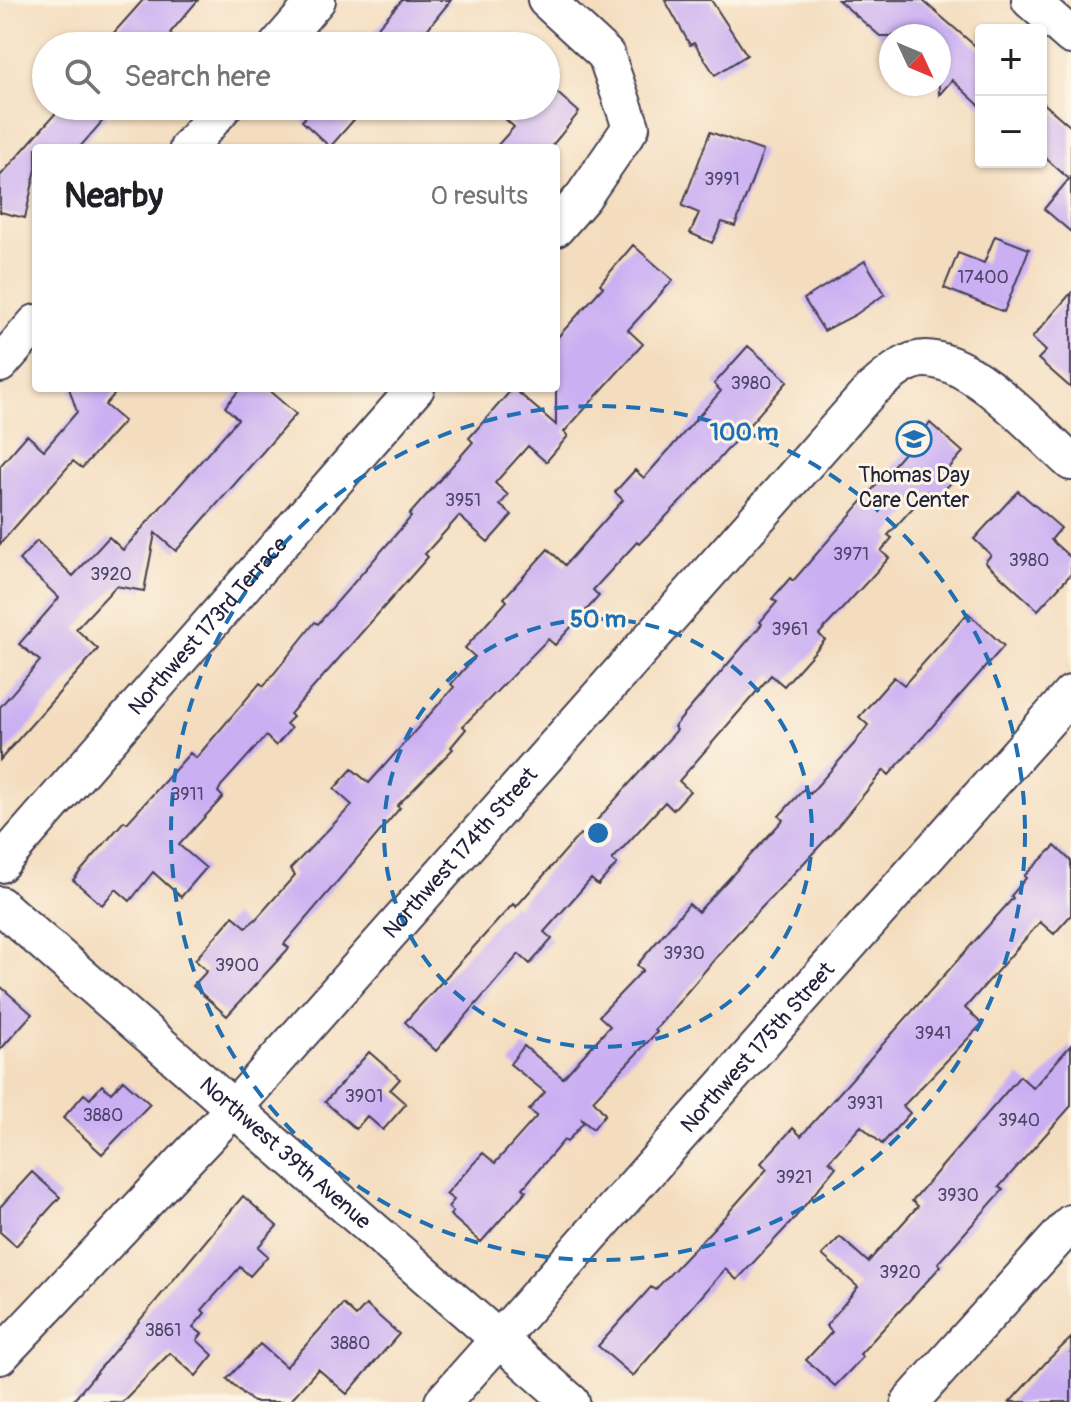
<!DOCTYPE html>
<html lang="en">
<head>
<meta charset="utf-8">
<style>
	:root { --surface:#fff; --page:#f2f2f2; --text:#202124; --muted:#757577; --line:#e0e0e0 }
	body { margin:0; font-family:Pangolin,sans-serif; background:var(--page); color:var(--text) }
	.controls { position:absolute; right:24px; top:24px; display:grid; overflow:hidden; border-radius:8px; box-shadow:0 2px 6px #0004 }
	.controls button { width:72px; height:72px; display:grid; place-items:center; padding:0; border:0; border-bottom:2px solid var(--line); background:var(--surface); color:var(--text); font:40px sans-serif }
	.compass { position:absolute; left:879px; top:24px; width:72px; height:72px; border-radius:50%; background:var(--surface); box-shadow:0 2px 6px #0004; rotate:134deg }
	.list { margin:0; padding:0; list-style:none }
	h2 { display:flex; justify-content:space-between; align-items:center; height:104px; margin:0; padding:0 32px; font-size:34px }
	h2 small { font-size:26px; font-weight:400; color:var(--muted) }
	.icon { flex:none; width:44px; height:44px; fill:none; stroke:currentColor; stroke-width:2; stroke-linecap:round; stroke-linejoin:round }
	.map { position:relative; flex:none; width:1071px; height:1402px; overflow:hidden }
	.search { position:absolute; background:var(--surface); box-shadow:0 2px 6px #0004; left:32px; top:32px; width:528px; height:88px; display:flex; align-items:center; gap:20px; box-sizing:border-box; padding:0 28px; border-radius:44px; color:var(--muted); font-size:30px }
	.panel { position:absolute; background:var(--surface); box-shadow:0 2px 6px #0004; left:32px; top:144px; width:528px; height:248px; border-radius:8px }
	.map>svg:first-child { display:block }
	.building { fill:#caaff3 }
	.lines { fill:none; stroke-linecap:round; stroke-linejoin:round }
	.minor-casing { stroke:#423e4f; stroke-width:40 }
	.minor { stroke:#fff; stroke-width:36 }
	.ring { fill:none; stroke:#1f6fb2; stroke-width:4; stroke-dasharray:14 10 }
	.labels { text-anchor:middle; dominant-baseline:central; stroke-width:6; stroke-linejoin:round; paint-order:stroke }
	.number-label { font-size:18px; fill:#4c4569 }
	.poi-label { font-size:22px; fill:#22223b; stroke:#fcf5e5 }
	.street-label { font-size:22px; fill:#22223b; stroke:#fcf5e5 }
	.centre { fill:#1f6fb2; stroke:#fcf5e5; stroke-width:4 }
	.ring-label { font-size:24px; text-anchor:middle; font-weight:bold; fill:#1f6fb2; stroke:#fcf5e5; stroke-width:6; stroke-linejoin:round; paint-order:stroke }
</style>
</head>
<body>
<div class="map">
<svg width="1071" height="1402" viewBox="0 0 1071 1402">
	<rect width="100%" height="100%" fill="#fcf5e5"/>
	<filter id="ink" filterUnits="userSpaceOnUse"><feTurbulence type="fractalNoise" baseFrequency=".0125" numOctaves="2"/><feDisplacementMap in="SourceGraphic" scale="16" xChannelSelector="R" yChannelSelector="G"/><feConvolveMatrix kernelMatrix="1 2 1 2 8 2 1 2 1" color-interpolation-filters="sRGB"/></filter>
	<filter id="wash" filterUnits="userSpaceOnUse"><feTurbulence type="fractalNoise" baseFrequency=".006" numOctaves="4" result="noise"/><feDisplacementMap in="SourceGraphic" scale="32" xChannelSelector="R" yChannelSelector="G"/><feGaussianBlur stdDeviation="1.8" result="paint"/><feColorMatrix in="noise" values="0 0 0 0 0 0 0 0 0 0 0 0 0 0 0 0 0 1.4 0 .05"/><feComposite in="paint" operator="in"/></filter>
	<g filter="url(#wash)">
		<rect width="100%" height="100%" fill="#f4ddbf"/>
		<g id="blocks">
			<path class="building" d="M143 0H198L170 33 184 46H102Z
				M402 0H451L414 46H361Z
				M665 0H711L747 55 715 75 694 43 690 45Z
				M838 0H922L981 51V107L952 80 939 95V36H880Z
				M546 83 579 112 560 136 550 148H495L514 127 491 106H546Z
				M1041 101 1071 127V232L1044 209 1069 179 1041 154Z
				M62 106H94L107 116 79 148H36V169L25 218 0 212V176Z
				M315 106H366L330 147 302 121Z
				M710 132 763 151 735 226 722 222 712 243 690 233 699 213 682 206Z
				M995 236 1029 249 1004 312 944 288 958 253 984 263Z
				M633 245 673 280 628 330 643 344 564 432 568 436 546 462 528 446 495 483 508 495 500 505 512 515 488 542 459 516 425 554 428 557 290 714 293 717 286 724 291 728 276 746 266 736 221 786 218 792 223 797 179 845 206 868 181 897 153 872 130 901 116 889 102 905 73 880 124 821 127 823 190 753 196 758 260 683 264 686 315 622 318 624 411 517 409 515 473 442 469 438 513 388 556 425V339L603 287 600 284Z
				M865 261 885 294 855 315 824 331 804 299Z
				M1071 293V388L1038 359 1046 351 1032 338Z
				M748 346 788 381 689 493 639 544 637 542 593 590 599 596 555 645 548 639 463 726 466 729 451 747 453 749 397 806 400 808 284 944 289 948 227 1016 193 986 207 971 195 960 233 916 246 927 256 919 295 875 290 869 352 805 334 789 352 769 369 783 454 687 451 684 475 657 465 648 507 601 504 598 548 549 565 565 623 500 615 492 635 470 644 478 721 391 714 384Z
				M69 388H120L105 405 124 421 82 468 73 461 0 544V466L27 435 44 450 77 412Z
				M241 388H266L296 414 176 551 155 533 144 591 116 586 76 629 98 649 0 760V707L40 661 19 644 59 598 19 560 37 541 73 576 109 537 123 550 238 419 225 407Z
				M930 423 963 452 943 475 951 483 935 499 927 492 888 535 892 538 881 551 889 558 819 634 825 640 784 686 771 675 679 781 690 791 673 810 665 802 612 860 617 864 598 885 591 879 544 932 552 939 530 964 519 954 436 1051 405 1022 513 904 516 907 580 834 583 836 677 730 674 727 762 624 760 622 777 602 772 599 790 578 793 581Z
				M1018 491 1061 528 1051 540 1071 558V574L1038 610 985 562 991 555 974 539Z
				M968 613 1004 646 889 775 884 770 831 834 731 940 655 1030 657 1032 593 1100 605 1114 593 1129 582 1120 583 1123 567 1142 564 1140 523 1188 526 1191 481 1242 450 1215 453 1212 448 1207 454 1200 446 1194 483 1153 495 1163 537 1116 529 1110 545 1092 510 1064 524 1046 563 1078 610 1026 599 1016 643 970 637 965 689 904 698 912 783 820 779 816 804 789 810 794 854 744 868 725 859 717 894 677 904 685Z
				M1055 846 1071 861V915L1054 934 1040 922 965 1008 982 1024 903 1106 910 1113 882 1144 861 1126 829 1161 836 1167 793 1220 737 1280 725 1269 633 1376 598 1346 651 1287 655 1290 728 1213 767 1169 761 1163 793 1128 801 1136 1013 898 1011 896 1026 878 1024 876Z
				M0 986 32 1014 0 1050Z
				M1071 1045V1106L999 1187 1003 1190 938 1263 941 1266 860 1354 863 1357 835 1386 806 1360 832 1332 826 1326 858 1287 822 1255 840 1237 868 1262 918 1206 912 1201 1020 1076 1033 1088Z
				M369 1052 400 1079 390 1090 406 1104 383 1130 367 1116 356 1129 325 1102Z
				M123 1080 150 1104 102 1154 63 1118 84 1094 90 1099 102 1085 111 1093Z
				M32 1172 60 1197 16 1246 0 1232V1207Z
				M243 1196 277 1226 258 1247 268 1256 250 1276 240 1267 202 1310 205 1313 193 1327 202 1334 197 1340 213 1355 196 1376 170 1353 122 1402H72Z
				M343 1304 356 1316 366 1305 399 1334 347 1394 318 1369 289 1402H253L227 1379 260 1344 286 1367Z
				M1071 1338V1402H1010L1048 1360Z"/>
		</g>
	</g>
	<g filter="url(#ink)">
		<use href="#blocks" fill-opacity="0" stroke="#423e4f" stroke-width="2"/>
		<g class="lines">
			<defs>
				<g id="minor">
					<path d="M546 0 606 55 631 127 583 197 556 228"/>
					<path d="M1030 0 1071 36"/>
					<path d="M277 46 317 0"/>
					<path d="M188 148 224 106"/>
					<path d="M0 364 36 323"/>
					<path id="s1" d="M0 864 416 388"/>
					<path id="s2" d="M0 905 571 1402"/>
					<path id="s3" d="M0 1356 235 1107 871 390C886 378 905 359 925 359 973 359 1036 431 1071 462"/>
					<path id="s4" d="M443 1402 1071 694"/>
					<path d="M910 1402 1071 1223"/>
				</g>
			</defs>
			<use href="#minor" class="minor-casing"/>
			<use href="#minor" class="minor"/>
		</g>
	</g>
	<g class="ring">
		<circle cx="598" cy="833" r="214"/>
		<circle cx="598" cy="833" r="427"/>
	</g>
	<defs>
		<symbol id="school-ring" viewBox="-11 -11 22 22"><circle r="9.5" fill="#fcf5e5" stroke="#1f6fb2" stroke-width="1.5"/><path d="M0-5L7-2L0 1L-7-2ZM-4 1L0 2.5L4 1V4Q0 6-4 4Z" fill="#1f6fb2"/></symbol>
	</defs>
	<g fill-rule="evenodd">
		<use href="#school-ring" x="894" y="419" width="40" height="40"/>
	</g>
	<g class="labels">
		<g class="number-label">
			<text x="722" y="179">3991</text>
			<text x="983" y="277">17400</text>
			<text x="751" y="383">3980</text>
			<text x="463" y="500">3951</text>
			<text x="851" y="554">3971</text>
			<text x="1029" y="560">3980</text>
			<text x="111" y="574">3920</text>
			<text x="790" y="629">3961</text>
			<text x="187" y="794">3911</text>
			<text x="684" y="953">3930</text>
			<text x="237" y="965">3900</text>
			<text x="933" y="1033">3941</text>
			<text x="364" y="1096">3901</text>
			<text x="865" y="1103">3931</text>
			<text x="103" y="1115">3880</text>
			<text x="1019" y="1120">3940</text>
			<text x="794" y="1177">3921</text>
			<text x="958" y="1195">3930</text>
			<text x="900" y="1272">3920</text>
			<text x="163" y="1330">3861</text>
			<text x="350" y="1343">3880</text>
		</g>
		<g class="poi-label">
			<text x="914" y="475">Thomas Day<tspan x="914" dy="25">Care Center</tspan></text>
		</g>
		<g class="street-label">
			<text stroke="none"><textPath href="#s1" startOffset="316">Northwest 173rd Terrace</textPath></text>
			<text stroke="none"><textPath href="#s3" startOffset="682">Northwest 174th Street</textPath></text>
			<text stroke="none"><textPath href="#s4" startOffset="474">Northwest 175th Street</textPath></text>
			<text stroke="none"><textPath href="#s2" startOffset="378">Northwest 39th Avenue</textPath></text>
		</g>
	</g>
	<circle cx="598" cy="833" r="12" class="centre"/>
	<g class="ring-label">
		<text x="744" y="440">100 m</text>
		<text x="598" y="627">50 m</text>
	</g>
</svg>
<div class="controls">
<button>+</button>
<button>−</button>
</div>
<svg class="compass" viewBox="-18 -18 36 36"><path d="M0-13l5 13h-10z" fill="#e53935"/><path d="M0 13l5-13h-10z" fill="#757577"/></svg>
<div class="search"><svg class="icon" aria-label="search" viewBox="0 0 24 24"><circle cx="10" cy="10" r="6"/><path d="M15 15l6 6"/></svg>Search here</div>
<section class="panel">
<h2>Nearby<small>0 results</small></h2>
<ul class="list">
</ul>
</section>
</div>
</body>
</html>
